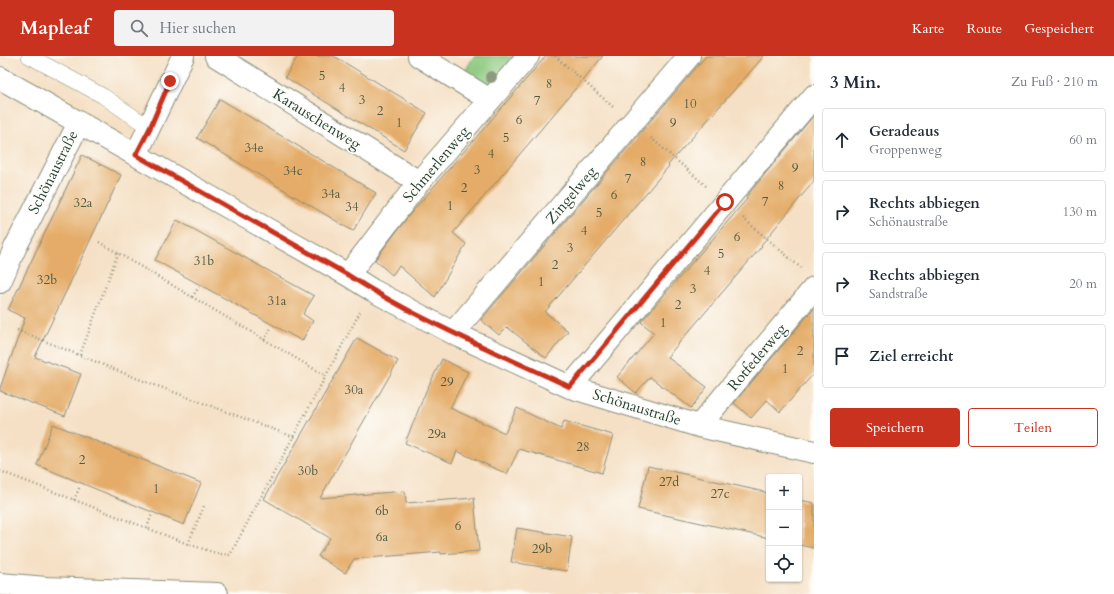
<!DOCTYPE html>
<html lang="de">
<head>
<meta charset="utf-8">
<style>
	:root { --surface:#fff; --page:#f2f2f3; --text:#1f2937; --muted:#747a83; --line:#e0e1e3; --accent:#c8321e }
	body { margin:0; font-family:Cardo,serif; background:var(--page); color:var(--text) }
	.controls { position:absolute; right:12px; bottom:12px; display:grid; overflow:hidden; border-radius:4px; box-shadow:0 1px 3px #0004 }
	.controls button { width:36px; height:36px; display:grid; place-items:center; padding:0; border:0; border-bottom:1px solid var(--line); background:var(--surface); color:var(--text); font:20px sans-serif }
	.stop { position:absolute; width:12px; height:12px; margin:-9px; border:3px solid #c8321e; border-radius:50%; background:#fff }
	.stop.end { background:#c8321e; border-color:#fff; box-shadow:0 1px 4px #0008 }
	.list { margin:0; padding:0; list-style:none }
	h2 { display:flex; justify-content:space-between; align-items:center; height:52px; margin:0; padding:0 16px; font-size:17px }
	h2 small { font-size:13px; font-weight:400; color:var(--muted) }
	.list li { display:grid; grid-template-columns:26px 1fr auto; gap:12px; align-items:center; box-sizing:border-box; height:64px; margin:0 8px 8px; padding:0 8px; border:1px solid var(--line); border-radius:4px }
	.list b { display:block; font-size:15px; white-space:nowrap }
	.list p { margin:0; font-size:13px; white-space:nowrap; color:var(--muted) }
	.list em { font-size:13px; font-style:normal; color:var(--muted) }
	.actions { display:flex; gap:8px; padding:12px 16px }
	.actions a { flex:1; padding:9px 0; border:1px solid var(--accent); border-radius:4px; text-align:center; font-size:14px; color:var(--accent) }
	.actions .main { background:var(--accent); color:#fff }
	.icon { flex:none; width:22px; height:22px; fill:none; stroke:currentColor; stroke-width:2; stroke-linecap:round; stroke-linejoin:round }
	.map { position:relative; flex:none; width:814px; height:538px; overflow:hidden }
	header { display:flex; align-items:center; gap:24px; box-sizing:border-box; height:56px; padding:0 20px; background:var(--accent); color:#fff }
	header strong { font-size:19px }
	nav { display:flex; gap:22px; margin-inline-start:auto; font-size:14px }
	.search { width:280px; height:36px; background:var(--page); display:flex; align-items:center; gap:10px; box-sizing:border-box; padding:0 14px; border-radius:4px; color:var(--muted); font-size:15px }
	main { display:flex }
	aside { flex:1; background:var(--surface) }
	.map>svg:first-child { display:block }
	.grass { fill:#8dc97f; stroke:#56835a }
	.building { fill:#e4ac68 }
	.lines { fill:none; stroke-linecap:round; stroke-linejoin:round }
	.lane-casing { stroke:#8a8e7c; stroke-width:16 }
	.street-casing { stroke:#8a8e7c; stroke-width:24 }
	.path { stroke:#8a8e7c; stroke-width:2.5; stroke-dasharray:1 3; stroke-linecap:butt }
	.lane { stroke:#fff; stroke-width:15 }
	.street { stroke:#fff; stroke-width:22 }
	.tree { fill:#8e9a80 }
	.route { stroke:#c8321e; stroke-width:5 }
	.labels { text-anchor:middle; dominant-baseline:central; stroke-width:3.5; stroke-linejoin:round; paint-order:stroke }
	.number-label { font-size:13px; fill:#505941 }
	.street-label { font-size:15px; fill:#1f3d34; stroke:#fdfcf7 }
</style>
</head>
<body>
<header>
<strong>Mapleaf</strong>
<div class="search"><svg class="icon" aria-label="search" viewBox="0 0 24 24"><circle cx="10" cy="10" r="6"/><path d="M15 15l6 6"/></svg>Hier suchen</div>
<nav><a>Karte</a><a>Route</a><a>Gespeichert</a></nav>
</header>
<main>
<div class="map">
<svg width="814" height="538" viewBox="0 0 814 538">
	<rect width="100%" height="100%" fill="#fdfcf7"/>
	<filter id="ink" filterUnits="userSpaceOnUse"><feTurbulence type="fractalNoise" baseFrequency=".025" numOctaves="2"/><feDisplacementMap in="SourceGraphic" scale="8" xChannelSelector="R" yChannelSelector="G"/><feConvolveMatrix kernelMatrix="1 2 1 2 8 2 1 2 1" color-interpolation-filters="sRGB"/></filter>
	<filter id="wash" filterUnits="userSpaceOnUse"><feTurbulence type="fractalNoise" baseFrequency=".012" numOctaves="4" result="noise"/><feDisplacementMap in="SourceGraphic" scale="16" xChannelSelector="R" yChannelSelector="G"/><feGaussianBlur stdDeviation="0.9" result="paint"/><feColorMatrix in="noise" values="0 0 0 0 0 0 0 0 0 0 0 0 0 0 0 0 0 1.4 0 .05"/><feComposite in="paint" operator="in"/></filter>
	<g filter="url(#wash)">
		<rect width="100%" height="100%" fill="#f5e0c5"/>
		<path class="grass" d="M474 0H519L494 28 486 29 463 19Z"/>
		<g id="blocks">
			<path class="building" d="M298 0H334L427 57 404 94 285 21Z
				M546 0H603L453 177 466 188 435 241 399 210 392 219 375 204 406 163Z
				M706 0H764L668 109 669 110 545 256 568 275 546 302 507 271 499 279 481 264Z
				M220 43 376 137 353 175 197 82Z
				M814 59V125L761 189 762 190 667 301 707 331 691 352 650 321 636 337 617 321 654 277 641 266 747 143 746 141Z
				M82 99 121 119 35 301 81 318 65 360 0 335V332L25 262 8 254Z
				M177 164 314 240 303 258 313 265 302 285 155 204Z
				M814 252V317L780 356 767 344 751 362 734 347Z
				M357 282 398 305 320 442 405 435 406 447 474 442 479 495 441 498V496L354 503 345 517 318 500 330 482 264 443Z
				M442 303 468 316 450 352 505 377 517 352 561 373 564 365 613 379 602 417 519 393 507 418 457 395 452 407 405 387 426 335Z
				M53 368 201 427 184 469 37 409Z
				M648 410 769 437V482L638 453Z
				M799 444 814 447V492L799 489Z
				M517 472 572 481 567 515 511 506Z"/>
		</g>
	</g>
	<g filter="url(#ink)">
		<use href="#blocks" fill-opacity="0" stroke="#8a8e7c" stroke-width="1"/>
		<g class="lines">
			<defs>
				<path id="lane" d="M29 0 103 40 150 72"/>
				<path id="street" d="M216 0 419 126
					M419 0 490 44
					M0 22 348 219 372 234 453 277 570 331 699 370 814 396
					M136 99 183 0
					M348 219 419 126 528 0
					M0 226 15 192 79 67
					M453 277 689 0
					M570 331 814 40
					M699 370 814 232
					M0 528 46 532 217 538"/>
			</defs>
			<use href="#lane" class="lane-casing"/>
			<use href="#street" class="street-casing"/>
			<path class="path" d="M555 0 613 51
				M651 82 706 130
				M743 162 801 212
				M99 186 326 320
				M192 241 199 231
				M17 274 136 322 294 381
				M264 284 271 272
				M80 299 118 197
				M0 415 188 488 219 498 230 499 360 256
				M74 444 80 430
				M147 472 152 458
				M188 488 204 450"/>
			<use href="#lane" class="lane"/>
			<use href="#street" class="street"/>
		</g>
		<circle class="tree" cx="491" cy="21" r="6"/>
	</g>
	<g class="lines" filter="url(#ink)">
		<path class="route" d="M170 25 150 72 136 99 348 219C418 264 495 296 570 331L725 146"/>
	</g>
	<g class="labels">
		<g class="number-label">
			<text x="322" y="20">5</text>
			<text x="549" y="28">8</text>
			<text x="342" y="32">4</text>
			<text x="362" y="44">3</text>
			<text x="537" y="45">7</text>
			<text x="690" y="48">10</text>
			<text x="380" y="55">2</text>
			<text x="519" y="64">6</text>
			<text x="399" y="67">1</text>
			<text x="673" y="67">9</text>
			<text x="506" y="82">5</text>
			<text x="254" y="92">34e</text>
			<text x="491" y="98">4</text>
			<text x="643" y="106">8</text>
			<text x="795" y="112">9</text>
			<text x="477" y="114">3</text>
			<text x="293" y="115">34c</text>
			<text x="628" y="123">7</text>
			<text x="781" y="130">8</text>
			<text x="464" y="132">2</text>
			<text x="331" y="138">34a</text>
			<text x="614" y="139">6</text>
			<text x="765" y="146">7</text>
			<text x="83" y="147">32a</text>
			<text x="450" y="150">1</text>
			<text x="352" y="151">34</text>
			<text x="599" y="157">5</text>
			<text x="584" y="175">4</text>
			<text x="737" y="181">6</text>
			<text x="570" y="192">3</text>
			<text x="721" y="198">5</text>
			<text x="204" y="205">31b</text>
			<text x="555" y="209">2</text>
			<text x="707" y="215">4</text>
			<text x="47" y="224">32b</text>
			<text x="541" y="226">1</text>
			<text x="693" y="233">3</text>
			<text x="277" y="245">31a</text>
			<text x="678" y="249">2</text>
			<text x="663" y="267">1</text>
			<text x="800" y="295">2</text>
			<text x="785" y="313">1</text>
			<text x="447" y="326">29</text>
			<text x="354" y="334">30a</text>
			<text x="437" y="378">29a</text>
			<text x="583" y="391">28</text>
			<text x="82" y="404">2</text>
			<text x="308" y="415">30b</text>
			<text x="669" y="426">27d</text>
			<text x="156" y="433">1</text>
			<text x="720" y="438">27c</text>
			<text x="382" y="455">6b</text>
			<text x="458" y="470">6</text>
			<text x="382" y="481">6a</text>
			<text x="542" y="493">29b</text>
		</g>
		<g class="street-label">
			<text transform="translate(317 63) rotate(32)">Karauschenweg</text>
			<text transform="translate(436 108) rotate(-50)">Schmerlenweg</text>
			<text transform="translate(53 116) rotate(-63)">Schönaustraße</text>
			<text transform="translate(571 139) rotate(-50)">Zingelweg</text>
			<text transform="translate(757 301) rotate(-50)">Rotfederweg</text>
			<text transform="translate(637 351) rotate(17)">Schönaustraße</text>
		</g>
	</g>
</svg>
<div class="controls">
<button>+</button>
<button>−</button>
<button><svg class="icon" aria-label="locate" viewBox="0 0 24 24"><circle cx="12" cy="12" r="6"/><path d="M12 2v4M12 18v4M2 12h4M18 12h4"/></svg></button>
</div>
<div class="stop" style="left:725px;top:146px"></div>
<div class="stop end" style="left:170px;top:25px"></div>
</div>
<aside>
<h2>3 Min.<small>Zu Fuß · 210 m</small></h2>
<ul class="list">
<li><svg class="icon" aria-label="ahead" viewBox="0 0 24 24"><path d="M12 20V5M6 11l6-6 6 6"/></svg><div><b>Geradeaus</b><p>Groppenweg</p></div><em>60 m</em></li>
<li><svg class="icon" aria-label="right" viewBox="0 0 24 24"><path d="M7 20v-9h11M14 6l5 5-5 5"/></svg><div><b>Rechts abbiegen</b><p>Schönaustraße</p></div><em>130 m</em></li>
<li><svg class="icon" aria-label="right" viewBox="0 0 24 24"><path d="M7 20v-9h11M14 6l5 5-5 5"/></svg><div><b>Rechts abbiegen</b><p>Sandstraße</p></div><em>20 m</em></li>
<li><svg class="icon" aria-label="arrive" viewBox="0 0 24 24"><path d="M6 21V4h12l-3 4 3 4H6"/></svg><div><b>Ziel erreicht</b></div></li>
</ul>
<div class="actions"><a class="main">Speichern</a><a>Teilen</a></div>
</aside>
</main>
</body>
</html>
